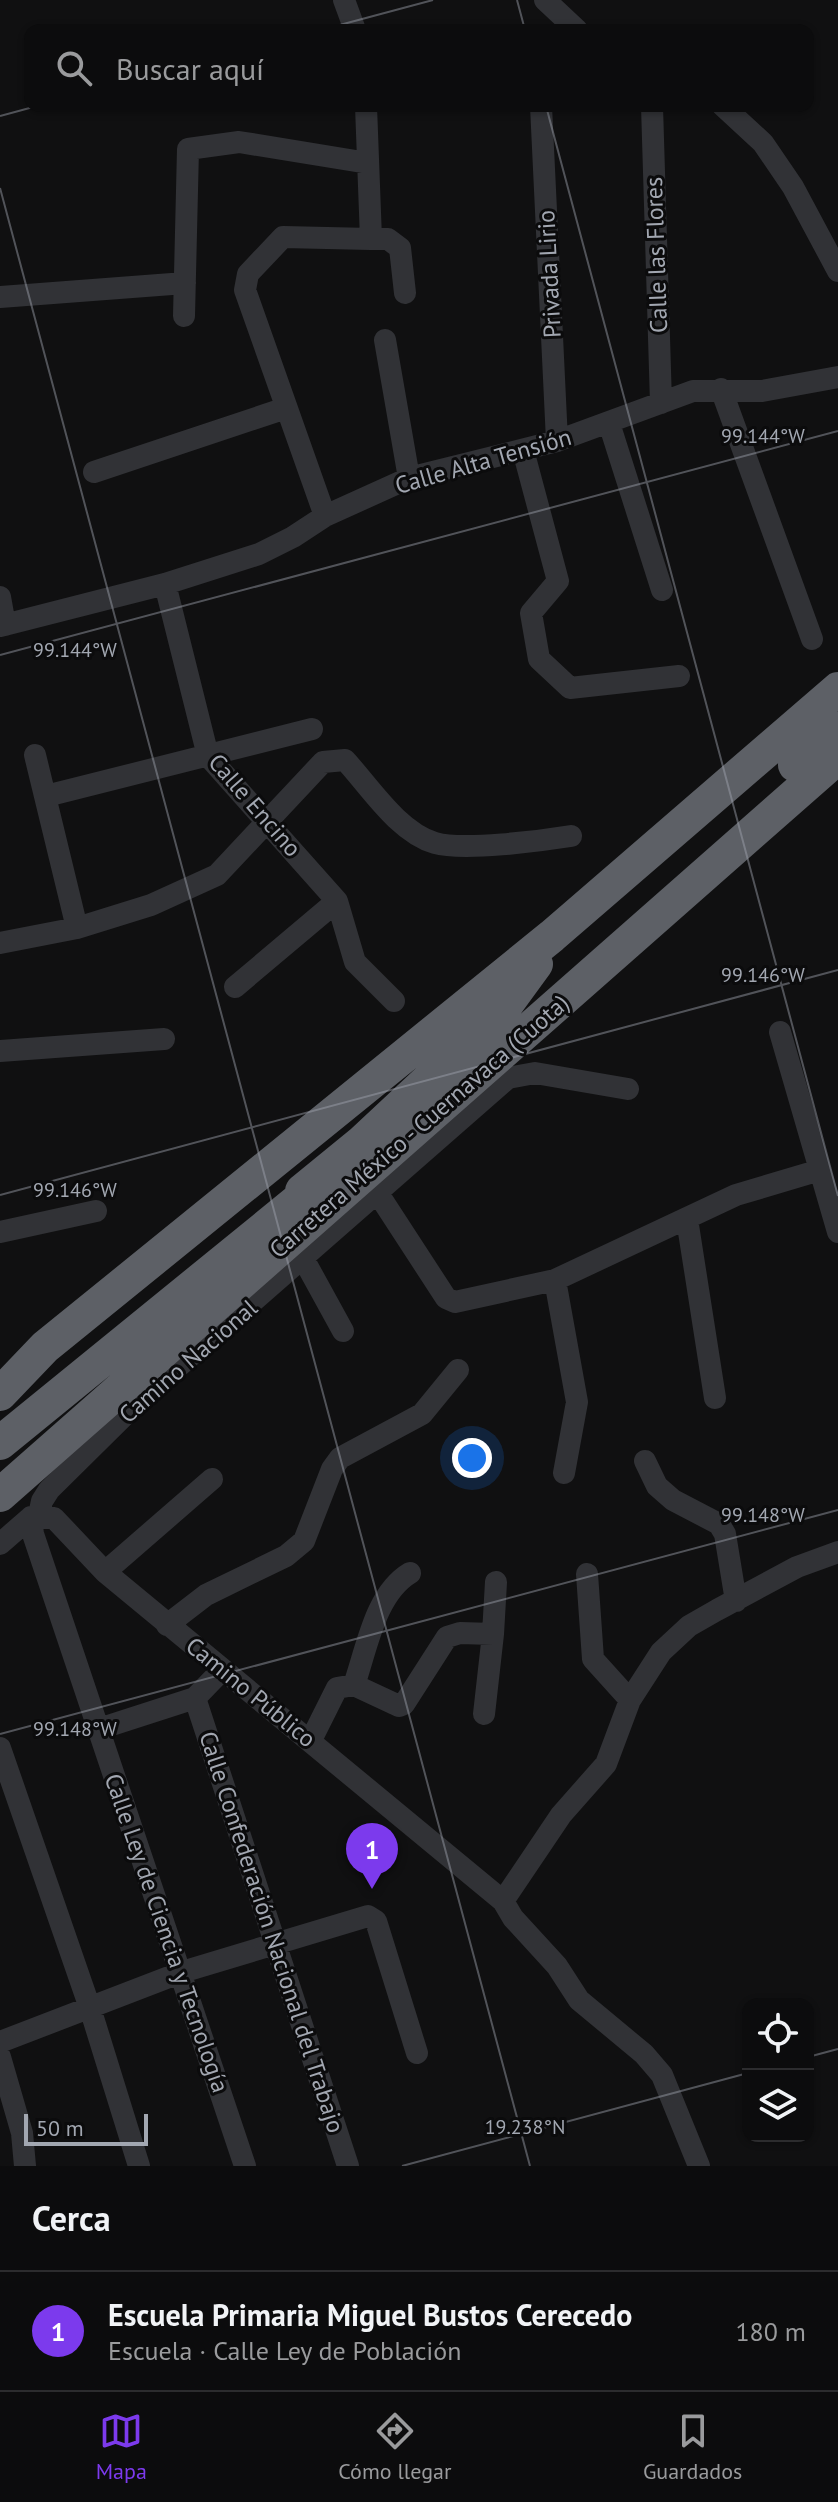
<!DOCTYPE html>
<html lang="es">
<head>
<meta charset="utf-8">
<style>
	:root { --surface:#0c0c0d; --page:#1a1a1b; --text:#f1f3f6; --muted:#9a9b9d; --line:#2c2c2e; --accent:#7c3aed }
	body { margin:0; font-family:"PT Sans",sans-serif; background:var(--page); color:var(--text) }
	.controls { position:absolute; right:24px; bottom:24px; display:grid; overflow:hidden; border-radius:16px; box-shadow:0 2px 6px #0004 }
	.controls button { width:72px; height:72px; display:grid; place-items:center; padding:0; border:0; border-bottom:2px solid var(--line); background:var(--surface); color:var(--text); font:40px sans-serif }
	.scale { position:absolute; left:24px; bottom:20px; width:124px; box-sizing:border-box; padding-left:8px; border:4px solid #a2a7b1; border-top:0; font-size:22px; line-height:28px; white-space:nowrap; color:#a2a7b1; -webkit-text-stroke:6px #0b0b0c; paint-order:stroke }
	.you { position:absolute; left:472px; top:1458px; width:28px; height:28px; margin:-20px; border:6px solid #fff; border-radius:50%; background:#1a73e8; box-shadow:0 0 0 12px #1a73e833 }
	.badge { display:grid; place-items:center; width:52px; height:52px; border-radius:50%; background:var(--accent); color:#fff; font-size:26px; font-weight:700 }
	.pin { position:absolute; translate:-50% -66px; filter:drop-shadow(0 2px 4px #0008) }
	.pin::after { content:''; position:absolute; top:42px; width:28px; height:24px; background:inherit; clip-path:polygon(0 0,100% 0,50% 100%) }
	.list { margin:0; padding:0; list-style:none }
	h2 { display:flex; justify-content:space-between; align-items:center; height:104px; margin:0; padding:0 32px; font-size:34px }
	h2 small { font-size:26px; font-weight:400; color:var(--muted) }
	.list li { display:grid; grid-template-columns:52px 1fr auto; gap:24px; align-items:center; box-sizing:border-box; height:120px; padding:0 32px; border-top:2px solid var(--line) }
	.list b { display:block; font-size:30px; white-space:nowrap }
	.list p { margin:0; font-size:26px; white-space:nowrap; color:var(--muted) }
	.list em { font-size:26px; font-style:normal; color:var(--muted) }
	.icon { flex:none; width:44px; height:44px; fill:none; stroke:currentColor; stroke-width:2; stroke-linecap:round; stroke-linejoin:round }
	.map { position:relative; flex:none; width:838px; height:2166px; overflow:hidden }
	.search { position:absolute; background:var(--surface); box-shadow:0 2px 6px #0004; left:24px; right:24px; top:24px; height:88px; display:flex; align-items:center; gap:20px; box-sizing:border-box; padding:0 28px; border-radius:16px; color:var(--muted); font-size:30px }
	.sheet { height:224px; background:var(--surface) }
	nav { display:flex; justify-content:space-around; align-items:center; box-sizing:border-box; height:112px; border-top:2px solid var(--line); background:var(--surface); font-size:22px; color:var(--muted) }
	nav a { display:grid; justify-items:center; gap:4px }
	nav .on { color:var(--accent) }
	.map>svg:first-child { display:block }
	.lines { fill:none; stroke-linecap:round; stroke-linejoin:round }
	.minor { stroke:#313236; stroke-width:22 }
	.highway { stroke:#5d6066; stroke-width:34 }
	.ticks { fill:none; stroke:#a2a7b1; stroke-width:2; stroke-opacity:0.45 }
	.labels { text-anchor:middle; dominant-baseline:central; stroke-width:6; stroke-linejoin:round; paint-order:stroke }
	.street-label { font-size:24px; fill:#a2a7b1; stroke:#0b0b0c }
	.ticks-label { font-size:20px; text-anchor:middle; fill:#a2a7b1; stroke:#0b0b0c; stroke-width:6; stroke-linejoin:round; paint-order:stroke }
</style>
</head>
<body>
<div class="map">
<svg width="838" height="2166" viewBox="0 0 838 2166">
	<rect width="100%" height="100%" fill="#101011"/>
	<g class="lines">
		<path class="minor" d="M344 0 355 30
			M545 0 577 30
			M366 106 371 239H388L400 248 405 293
			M541 106 557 441
			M652 106 661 403
			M723 106 763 143 793 187 838 271
			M0 297 185 283
			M184 316 188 149 239 142 368 163
			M385 340 409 478
			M721 389 812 639
			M609 423 662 590
			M523 450 558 581 531 613 539 659 570 688 679 676
			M94 472 286 408
			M325 516 245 290 248 274 283 237 371 239
			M165 584 208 756 337 901 355 962 394 1001
			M0 597 5 625
			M0 626 165 584 259 554 293 537 325 516 409 478 557 441 693 391H762L838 377
			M35 755 77 928
			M46 796 312 729
			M0 943 77 928 151 905 217 875 323 762 345 760C370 787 398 832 435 843 463 851 540 841 571 836
			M235 987 337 901
			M780 1032 838 1232
			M0 1051 164 1039
			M377 1192 446 1298 455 1302 555 1280 736 1195 820 1170
			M687 1219 715 1398
			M0 1232 96 1211
			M304 1260 343 1331
			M555 1280 577 1402 564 1473
			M645 1461 657 1486 673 1500 719 1524 725 1534 736 1601
			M39 1515 42 1501 49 1490 139 1401 508 1078 535 1073 628 1089
			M31 1517 33 1534 245 2166
			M0 1544 31 1517 54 1518 105 1572 503 1901 513 1918 557 1966 579 2000 644 2054 662 2075 699 2166
			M105 1572 212 1479
			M587 1574 593 1659 630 1700
			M167 1625 206 1595 286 1556 304 1541 332 1469 340 1458 422 1414 458 1370
			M493 1634 496 1582
			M354 1685C367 1648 375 1594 410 1573
			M195 1698 348 2166
			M99 1729 195 1698 222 1670
			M311 1740 337 1688 354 1685 399 1706 404 1704 447 1637 460 1633 493 1634 484 1714
			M0 1748 90 2008 139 2166
			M503 1901 561 1815 606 1764 630 1700 661 1652 689 1626 717 1610 797 1567 838 1552
			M0 2042 182 1972 368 1916 376 1921 417 2053
			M0 2057 22 2133 25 2166"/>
		<path class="highway" d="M795 765 838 729
			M302 1191 362 1142 501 1012 536 964
			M0 1394 45 1347 552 936 838 689
			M0 1443 323 1180
			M0 1495 838 757"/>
	</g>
	<path class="ticks" d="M517 0 525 30M321 30 433 0M546 106 838 1196M0 116 37 106M0 188 530 2166M0 655 838 431M0 1195 838 970M0 1734 838 1510M808 2057 838 2049M402 2166 748 2073"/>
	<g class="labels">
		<g class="street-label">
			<text transform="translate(656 255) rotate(-92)">Calle las Flores</text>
			<text transform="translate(549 274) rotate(-93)">Privada Lirio</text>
			<text transform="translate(483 461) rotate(-16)">Calle Alta Tensión</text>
			<text transform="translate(255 805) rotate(49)">Calle Encino</text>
			<text transform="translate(419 1126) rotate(-41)">Carretera México - Cuernavaca (Cuota)</text>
			<text transform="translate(188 1361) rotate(-41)">Camino Nacional</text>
			<text transform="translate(251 1692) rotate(39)">Camino Público</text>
			<text transform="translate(272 1932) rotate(72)">Calle Confederación Nacional del Trabajo</text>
			<text transform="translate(167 1933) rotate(71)">Calle Ley de Ciencia y Tecnología</text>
		</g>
	</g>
	<g class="ticks-label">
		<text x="763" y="443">99.144°W</text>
		<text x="75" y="657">99.144°W</text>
		<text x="763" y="982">99.146°W</text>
		<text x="75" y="1197">99.146°W</text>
		<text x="763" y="1522">99.148°W</text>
		<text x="75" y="1736">99.148°W</text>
		<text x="525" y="2134">19.238°N</text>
	</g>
</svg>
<div class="controls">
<button><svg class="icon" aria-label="locate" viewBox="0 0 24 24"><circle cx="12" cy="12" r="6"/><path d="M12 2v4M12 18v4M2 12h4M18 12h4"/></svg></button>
<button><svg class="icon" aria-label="layers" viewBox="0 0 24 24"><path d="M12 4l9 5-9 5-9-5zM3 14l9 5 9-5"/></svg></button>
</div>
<div class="scale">50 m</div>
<div class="you"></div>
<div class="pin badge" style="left:372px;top:1889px">1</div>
<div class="search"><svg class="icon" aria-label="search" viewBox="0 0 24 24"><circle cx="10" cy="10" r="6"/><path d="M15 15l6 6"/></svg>Buscar aquí</div>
</div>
<section class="sheet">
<h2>Cerca<small></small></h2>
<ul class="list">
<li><span class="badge">1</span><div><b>Escuela Primaria Miguel Bustos Cerecedo</b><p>Escuela · Calle Ley de Población</p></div><em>180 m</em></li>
</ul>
</section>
<nav>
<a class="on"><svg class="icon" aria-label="map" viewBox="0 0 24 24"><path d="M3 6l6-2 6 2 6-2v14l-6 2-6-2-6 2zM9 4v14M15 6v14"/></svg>Mapa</a>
<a><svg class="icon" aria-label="directions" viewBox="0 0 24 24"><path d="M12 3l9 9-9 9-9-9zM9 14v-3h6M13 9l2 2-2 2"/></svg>Cómo llegar</a>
<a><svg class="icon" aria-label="saved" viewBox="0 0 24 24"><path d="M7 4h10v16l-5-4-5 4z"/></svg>Guardados</a>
</nav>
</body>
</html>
